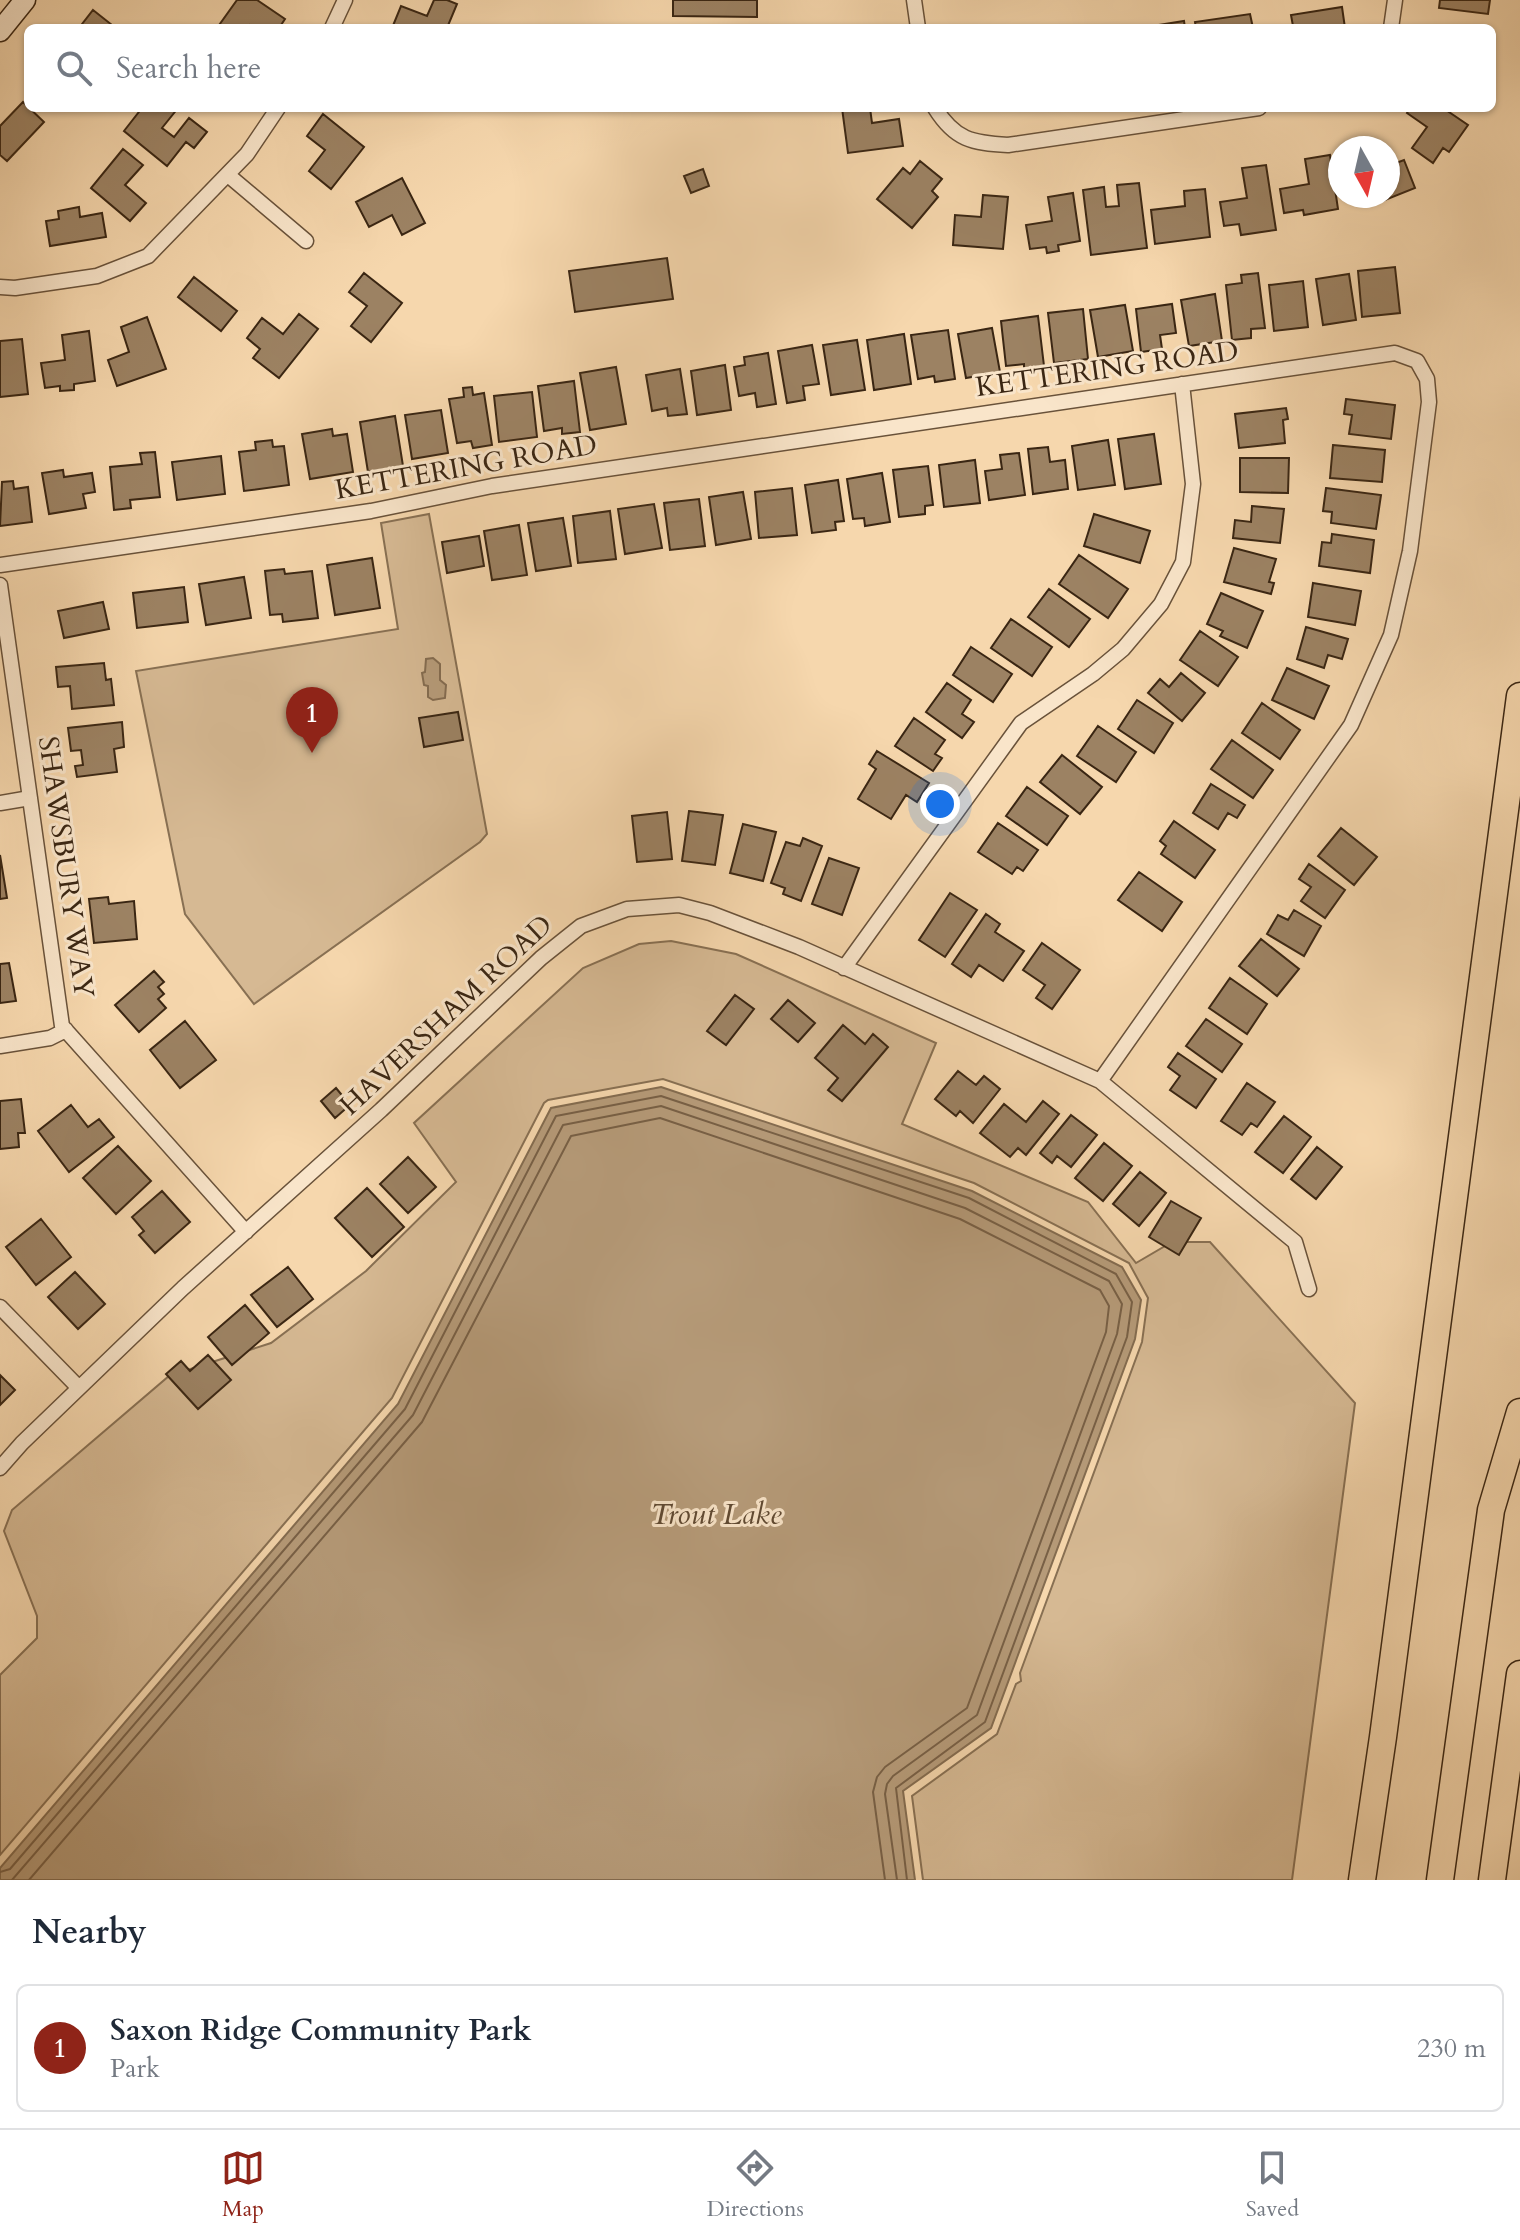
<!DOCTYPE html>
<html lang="en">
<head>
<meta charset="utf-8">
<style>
	:root { --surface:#fff; --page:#f6f6f7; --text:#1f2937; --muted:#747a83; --line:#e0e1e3; --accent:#8f2418 }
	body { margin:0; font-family:Cardo,serif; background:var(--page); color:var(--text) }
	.compass { position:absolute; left:1328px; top:136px; width:72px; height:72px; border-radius:50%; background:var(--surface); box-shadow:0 2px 6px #0004; rotate:172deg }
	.you { position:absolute; left:940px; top:804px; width:28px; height:28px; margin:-20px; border:6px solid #fff; border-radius:50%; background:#1a73e8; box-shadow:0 0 0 12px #1a73e833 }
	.badge { display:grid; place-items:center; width:52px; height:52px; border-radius:50%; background:var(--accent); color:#fff; font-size:26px; font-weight:700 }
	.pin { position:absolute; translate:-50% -66px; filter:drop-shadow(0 2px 4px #0008) }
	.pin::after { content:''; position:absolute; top:42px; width:28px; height:24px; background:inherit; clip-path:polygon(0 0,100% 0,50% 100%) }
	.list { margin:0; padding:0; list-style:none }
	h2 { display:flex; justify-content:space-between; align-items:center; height:104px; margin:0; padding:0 32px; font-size:34px }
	h2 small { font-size:26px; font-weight:400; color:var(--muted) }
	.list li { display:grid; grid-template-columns:52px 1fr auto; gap:24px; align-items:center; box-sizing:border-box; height:128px; margin:0 16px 16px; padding:0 16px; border:2px solid var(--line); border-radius:12px }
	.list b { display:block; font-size:30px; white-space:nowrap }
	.list p { margin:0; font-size:26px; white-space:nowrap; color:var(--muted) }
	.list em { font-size:26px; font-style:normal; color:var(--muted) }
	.icon { flex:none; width:44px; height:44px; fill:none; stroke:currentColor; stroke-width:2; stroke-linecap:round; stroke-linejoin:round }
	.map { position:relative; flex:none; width:1520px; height:1880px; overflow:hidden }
	.search { position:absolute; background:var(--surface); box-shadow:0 2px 6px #0004; left:24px; right:24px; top:24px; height:88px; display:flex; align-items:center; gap:20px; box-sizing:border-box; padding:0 28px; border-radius:12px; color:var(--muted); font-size:30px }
	.sheet { height:248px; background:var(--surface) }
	nav { display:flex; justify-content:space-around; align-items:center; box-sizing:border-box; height:112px; border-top:2px solid var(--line); background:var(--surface); font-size:22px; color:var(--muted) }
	nav a { display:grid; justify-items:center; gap:4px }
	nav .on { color:var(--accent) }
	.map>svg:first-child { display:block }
	.green { fill:#d6b993; stroke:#887053; stroke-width:2 }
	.water { fill:#b69b79; stroke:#846c50; stroke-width:2 }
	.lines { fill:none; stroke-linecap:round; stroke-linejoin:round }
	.shore { stroke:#786046; stroke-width:2 }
	.building { fill:#9c8263; stroke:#3a2613; stroke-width:2 }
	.street-casing { stroke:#69523a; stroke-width:17 }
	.secondary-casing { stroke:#3a2613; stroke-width:23 }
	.highway-casing { stroke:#3a2613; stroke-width:29 }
	.street { stroke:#f9e5ca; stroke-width:14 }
	.secondary { stroke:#f9e5ca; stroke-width:20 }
	.highway { stroke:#f6d7ad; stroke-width:26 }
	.labels { text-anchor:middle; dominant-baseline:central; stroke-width:6; stroke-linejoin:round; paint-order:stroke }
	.street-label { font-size:28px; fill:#3a2613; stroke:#f9e5ca }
	.water-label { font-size:30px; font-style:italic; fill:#5f4932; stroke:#f9e5ca }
</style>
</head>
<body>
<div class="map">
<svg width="1520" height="1880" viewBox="0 0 1520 1880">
	<rect width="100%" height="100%" fill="#f6d7ad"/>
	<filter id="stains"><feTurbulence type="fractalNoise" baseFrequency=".0025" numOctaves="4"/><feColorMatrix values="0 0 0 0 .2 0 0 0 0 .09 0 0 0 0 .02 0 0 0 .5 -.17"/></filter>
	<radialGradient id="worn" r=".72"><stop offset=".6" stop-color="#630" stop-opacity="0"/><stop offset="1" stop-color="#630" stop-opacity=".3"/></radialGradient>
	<path class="green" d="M429 514 487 834 480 842 254 1004 185 914 136 671 398 629 381 523Z
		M671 941 736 954 936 1043 902 1124 1088 1202 1136 1263 1172 1242H1210L1355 1403 1292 1880H923L912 1796 997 1734 1016 1684 1021 1681 1020 1673 1142 1342 1148 1298 1129 1263 974 1183 663 1079 548 1100 544 1103 392 1398 0 1855V1675L37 1638V1616L4 1531 12 1510 169 1376 271 1343 366 1271 456 1182 414 1123 583 968 639 944Z"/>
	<path class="water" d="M433 658 440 664V680L446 685 445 698 433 700 428 697V686L424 685 422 673 425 672 426 659Z
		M661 1087 972 1191 1122 1267 1141 1300 1135 1339 991 1728 903 1791 915 1880H0V1868L398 1404 551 1108Z"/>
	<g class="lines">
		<path class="shore" d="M0 1872 10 1869 405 1409 556 1116 661 1096 969 1198 1116 1274 1132 1302 1127 1337 985 1722 896 1788 907 1880
			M12 1880 413 1415 563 1125 661 1106 965 1208 1109 1281 1122 1304 1117 1334 977 1715 893 1776 887 1784 885 1794 897 1880
			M29 1880 422 1422 571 1136 660 1118 960 1219 1100 1290 1109 1306 1106 1332 967 1708 885 1767 877 1777 873 1792 885 1880"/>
	</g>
	<path class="building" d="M237 0H257L285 19 279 28H255L250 25 248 28H217Z
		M434 0H447L457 4 447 28H392L401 6 427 16Z
		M673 0H757V17L673 16Z
		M1440 0H1490L1488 14 1439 8Z
		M1342 7 1345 28H1286L1293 26 1291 15Z
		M93 10 112 25 109 28H79Z
		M1250 14 1253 28H1196L1195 22Z
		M1184 21 1185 28H1140Z
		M23 102 44 122 7 161 0 155V126Z
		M142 108H178L162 128 174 137 189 118 207 132 194 148 186 142 167 166 124 131Z
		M842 108H870L872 123 899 119 903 146 848 153Z
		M1410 108H1443L1468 125 1449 152 1443 148 1433 163 1412 148 1427 127 1407 113Z
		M323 114 364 147 331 189 309 171 325 150 307 136Z
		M123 149 143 165 125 185 146 203 130 221 91 188Z
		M1330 155 1338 209 1304 215 1303 210 1284 213 1280 189 1309 184 1305 159Z
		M1404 160 1415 188 1380 202 1378 198 1365 203 1362 196H1388V166Z
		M920 161 942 179 932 191 938 197 912 228 877 199 903 168 910 174Z
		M1266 165 1276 230 1241 235 1239 224 1224 226 1220 202 1247 198 1242 168Z
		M703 169 709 186 691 193 684 176Z
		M402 178 425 223 402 235 392 215 369 227 356 202Z
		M1139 183 1147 248 1091 255 1083 190 1104 187 1106 207 1119 206 1117 185Z
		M1205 189 1210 237 1155 244 1151 210 1185 206 1184 191Z
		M1073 193 1080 241 1058 245 1059 251 1047 253 1046 247 1030 249 1026 225 1052 221 1048 197Z
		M983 195 1008 197 1003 249 953 245 955 215 981 217Z
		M79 207 80 217 102 213 106 237 50 246 46 221 59 219 58 211Z
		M667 258 673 299 575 312 569 271Z
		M1395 267 1400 313 1362 317 1358 271Z
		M364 273 402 303 371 342 351 326 367 306 349 292Z
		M1258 273 1265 328 1251 329V338L1232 340 1226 285 1242 283 1241 275Z
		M1349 274 1356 320 1323 325 1316 279Z
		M194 277 237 311 221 331 178 297Z
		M1303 281 1308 327 1274 331 1269 285Z
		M1215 294 1222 341 1189 346 1181 300Z
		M1172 304 1176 333 1160 335 1162 349 1141 352 1136 309Z
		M1125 305 1133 351 1098 357 1090 310Z
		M1083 309 1088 359 1054 363 1048 313Z
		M299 314 318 329 279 378 253 358 260 349 247 338 262 318 283 334Z
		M1038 316 1044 366 1024 369V364L1006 366 1001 321Z
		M147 317 166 369 117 386 108 360 129 352 121 327Z
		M992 328 1000 372 966 378 958 334Z
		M948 330 955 379 935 382 934 376 918 379 911 335Z
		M89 331 95 381 74 384V390L60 391V386L45 388 41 363 65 360 62 335Z
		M904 334 911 384 874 390 867 340Z
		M22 339 28 394 0 397V341Z
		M857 340 865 390 831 395 823 345Z
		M812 345 819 384 803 386 805 400 787 403 778 351Z
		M768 353 776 404 757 407 755 393 739 396 734 367 745 365 744 357Z
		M725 365 731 410 697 415 691 371Z
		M616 367 626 424 590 430 580 373Z
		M680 369 687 414 668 416 667 408 652 411 646 375Z
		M574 381 580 432 562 434V428L544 431 538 386Z
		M472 387 473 395 484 393 492 445 473 448 471 441 457 443 449 399 464 397 463 388Z
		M532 392 537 437 499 442 494 396Z
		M1346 399 1395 405 1391 439 1349 434 1352 415 1344 414Z
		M1286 408 1288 419 1283 420 1285 443 1239 448 1235 414Z
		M441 410 448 453 412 459 405 415Z
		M395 416 403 466 368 472 360 422Z
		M332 429 333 436 347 434 353 472 310 479 302 434Z
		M1154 434 1161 484 1125 489 1118 439Z
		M272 440 273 447 284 446 289 485 244 491 239 452 256 450 255 442Z
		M1108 440 1115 485 1078 490 1072 446Z
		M1333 445 1385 450 1382 482 1330 478Z
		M1048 447 1050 462 1065 460 1068 489 1033 494 1028 449Z
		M155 452 160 497 130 500 131 508 114 510 110 467 142 464 140 453Z
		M1019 453 1025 495 989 500 985 471 1002 469 1000 455Z
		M221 456 225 494 177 500 172 462Z
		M1240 458H1289L1288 493 1240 492Z
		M975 460 980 503 944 507 939 465Z
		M928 466 933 505 925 506V514L899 517 893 470Z
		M63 470 64 477 92 473 95 492 83 494 86 508 49 514 42 473Z
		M882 473 890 522 865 526 864 518 853 519 847 479Z
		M838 480 844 521 835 522 836 530 812 533 805 485Z
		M13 481 14 489 28 487 32 522 0 526 2 482Z
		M792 488 797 535 759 538 755 492Z
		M1326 488 1381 495 1376 529 1331 523 1332 512 1323 511Z
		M743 492 751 539 716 545 709 497Z
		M699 499 705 546 670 550 664 503Z
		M654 504 662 548 625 554 618 509Z
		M1252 506 1284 509 1280 543 1233 538 1235 520 1251 522Z
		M610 511 616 559 578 563 573 516Z
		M1094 514 1150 531 1140 563 1084 546Z
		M563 518 571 566 536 571 528 523Z
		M519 525 527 575 492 580 484 531Z
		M1332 534 1374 540 1370 573 1319 566 1322 542 1331 543Z
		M479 536 484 566 447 573 442 542Z
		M1234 548 1276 559 1269 582 1274 583 1271 594 1224 582Z
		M1079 555 1128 589 1108 618 1059 584Z
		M372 558 380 608 335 615 327 565Z
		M284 569 285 574 312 571 318 618 283 622 282 614 270 615 265 571Z
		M244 577 251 618 206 625 199 584Z
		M1313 583 1361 591 1355 625 1308 617Z
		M184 587 188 622 137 628 133 593Z
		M1049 589 1090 619 1069 647 1028 617Z
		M1221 593 1263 611 1247 648 1220 636 1223 631 1207 624Z
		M103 602 109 629 64 638 58 611Z
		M1011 619 1052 647 1032 676 991 648Z
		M1306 627 1348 639 1342 659 1328 655 1324 668 1297 659Z
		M1200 631 1238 657 1218 686 1180 660Z
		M971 647 1012 674 993 702 953 675Z
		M104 663 106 680 111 679 114 705 72 709 70 686 58 687 56 667Z
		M1287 668 1329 686 1314 719 1272 700Z
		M1181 673 1205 693 1182 721 1148 693 1160 679 1169 687Z
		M947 683 971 700 962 714 974 722 962 738 926 712Z
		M1137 700 1173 723 1154 753 1118 729Z
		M1262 703 1300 730 1280 759 1242 733Z
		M458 712 463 740 424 747 419 718Z
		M914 718 945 740 935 754 942 758 933 771 895 746Z
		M122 722 124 747 114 749 117 772 77 777 75 766 83 765 81 750 71 751 68 728Z
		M1098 726 1136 752 1116 782 1077 756Z
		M1232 740 1273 770 1253 798 1211 769Z
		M877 751 929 783 917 802 906 795 891 819 858 799 876 769 869 764Z
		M1062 755 1102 787 1080 814 1040 782Z
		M1211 784 1245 805 1237 818 1228 813 1218 829 1193 813Z
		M1027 787 1068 816 1047 845 1006 816Z
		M689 811 723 815 715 865 682 861Z
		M667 812 672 859 637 862 632 816Z
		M1174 821 1215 850 1195 878 1161 854 1166 846 1160 841Z
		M998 823 1038 850 1023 871 1017 867 1012 874 978 852Z
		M743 824 776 832 763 881 730 873Z
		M1341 828 1377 857 1354 885 1318 856Z
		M803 838 822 846 801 901 783 894 785 888 771 883 786 842 800 846Z
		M0 855 7 898 0 899Z
		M829 858 859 868 842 915 812 904Z
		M1309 864 1345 890 1325 918 1301 901 1311 887 1299 879Z
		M1139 872 1182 902 1162 931 1118 900Z
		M950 893 977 910 945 957 919 940Z
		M108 897 109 904 134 901 137 939 94 943 89 899Z
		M1294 910 1321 926 1304 956 1267 934 1278 915 1288 920Z
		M986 914 1000 924 995 932 1024 951 1003 981 979 965 971 977 952 964Z
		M1261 939 1299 969 1277 996 1239 966Z
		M1042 943 1080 970 1052 1009 1036 998 1045 985 1023 970Z
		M9 963 16 1001 0 1003V964Z
		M154 971 164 982 158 987 164 994 158 999 166 1008 139 1032 115 1005Z
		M1230 978 1267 1004 1247 1034 1209 1008Z
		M735 995 754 1009 726 1045 707 1031Z
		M788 1000 815 1023 798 1042 771 1019Z
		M1206 1019 1242 1044 1222 1072 1186 1046Z
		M185 1021 216 1060 180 1088 150 1050Z
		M843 1025 865 1044 873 1034 888 1047 842 1101 828 1090 838 1078 815 1058Z
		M1178 1053 1216 1079 1196 1108 1170 1090 1180 1076 1168 1067Z
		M958 1071 976 1085 984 1076 1000 1089 973 1123 960 1111 956 1116 935 1099Z
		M1247 1083 1275 1102 1257 1127 1251 1123 1242 1135 1221 1121Z
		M336 1088 350 1105 335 1118 321 1101Z
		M21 1099 25 1133H18L19 1147 0 1149V1101Z
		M1043 1101 1059 1114 1026 1155 1018 1148 1010 1157 980 1133 1004 1104 1026 1122Z
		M71 1105 88 1127 99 1119 114 1137 69 1172 38 1131Z
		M1071 1115 1097 1135 1071 1167 1057 1156 1052 1163 1040 1153Z
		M1284 1116 1311 1137 1283 1173 1255 1152Z
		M1104 1143 1132 1166 1103 1201 1075 1178Z
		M118 1146 151 1181 116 1214 83 1178Z
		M1317 1147 1342 1167 1316 1199 1291 1179Z
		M408 1157 436 1187 408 1213 380 1184Z
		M1140 1172 1166 1193 1139 1226 1113 1204Z
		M367 1188 404 1227 372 1257 335 1218Z
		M162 1191 190 1222 155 1253 139 1235 144 1231 132 1217Z
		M1171 1201 1201 1218 1179 1255 1149 1237Z
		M41 1219 71 1257 36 1285 6 1247Z
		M288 1267 313 1299 277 1327 251 1295Z
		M75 1272 105 1304 78 1329 48 1297Z
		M245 1305 269 1333 232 1365 208 1337Z
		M208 1355 231 1380 198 1409 166 1374 181 1361 190 1371Z
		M0 1375 15 1390 0 1405Z"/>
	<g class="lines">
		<defs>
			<path id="street" d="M914 0 918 28
				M332 28 345 0
				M1391 28 1395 0
				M935 108C955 140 972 143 1008 145L1259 108
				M228 175 306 241
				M0 287 15 288 97 276 148 256 247 154 278 108
				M0 565 371 511 492 486 1395 353 1417 361 1427 379 1429 402 1410 551 1391 635 1351 725 1100 1081
				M0 585 62 1026 246 1232
				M0 803 30 798
				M844 968 1021 723 1093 674 1123 649 1161 604 1183 562 1193 484 1182 384
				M0 1046 50 1038 66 1030
				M0 1307 79 1388
				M0 1468 22 1443 183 1288 381 1110 541 958 581 926 627 909 679 905 710 913 799 947 1100 1081 1295 1242 1309 1289"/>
			<path id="secondary" d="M0 31 25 0"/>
			<path id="highway" d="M1362 1880 1383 1737 1520 696
				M1440 1880 1491 1510 1520 1412
				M1492 1880 1520 1674"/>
		</defs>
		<use href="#street" class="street-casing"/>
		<use href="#secondary" class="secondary-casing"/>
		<use href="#highway" class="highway-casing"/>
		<use href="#street" class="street"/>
		<use href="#secondary" class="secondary"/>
		<use href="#highway" class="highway"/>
	</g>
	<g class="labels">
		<g class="street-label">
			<text transform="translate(1107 369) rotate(-8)">KETTERING ROAD</text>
			<text transform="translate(466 467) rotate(-10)">KETTERING ROAD</text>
			<text transform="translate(66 867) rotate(82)">SHAWSBURY WAY</text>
			<text transform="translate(446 1015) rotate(-43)">HAVERSHAM ROAD</text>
		</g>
		<g class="water-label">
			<text x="716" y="1514">Trout Lake</text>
		</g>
	</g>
	<rect width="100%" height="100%" filter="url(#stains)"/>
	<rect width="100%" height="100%" fill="url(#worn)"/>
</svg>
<svg class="compass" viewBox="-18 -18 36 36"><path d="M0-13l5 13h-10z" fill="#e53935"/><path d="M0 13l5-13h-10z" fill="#747a83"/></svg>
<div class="you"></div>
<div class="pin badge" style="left:312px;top:753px">1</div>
<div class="search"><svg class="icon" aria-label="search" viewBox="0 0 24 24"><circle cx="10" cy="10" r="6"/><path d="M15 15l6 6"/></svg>Search here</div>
</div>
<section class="sheet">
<h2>Nearby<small></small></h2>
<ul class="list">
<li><span class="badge">1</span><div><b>Saxon Ridge Community Park</b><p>Park</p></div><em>230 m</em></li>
</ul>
</section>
<nav>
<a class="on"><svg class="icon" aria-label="map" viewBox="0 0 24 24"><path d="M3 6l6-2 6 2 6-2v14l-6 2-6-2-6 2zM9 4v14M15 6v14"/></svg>Map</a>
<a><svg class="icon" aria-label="directions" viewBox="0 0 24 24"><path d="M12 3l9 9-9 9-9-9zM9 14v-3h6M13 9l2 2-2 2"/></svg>Directions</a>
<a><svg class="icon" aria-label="saved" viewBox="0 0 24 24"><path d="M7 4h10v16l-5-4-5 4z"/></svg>Saved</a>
</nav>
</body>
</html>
